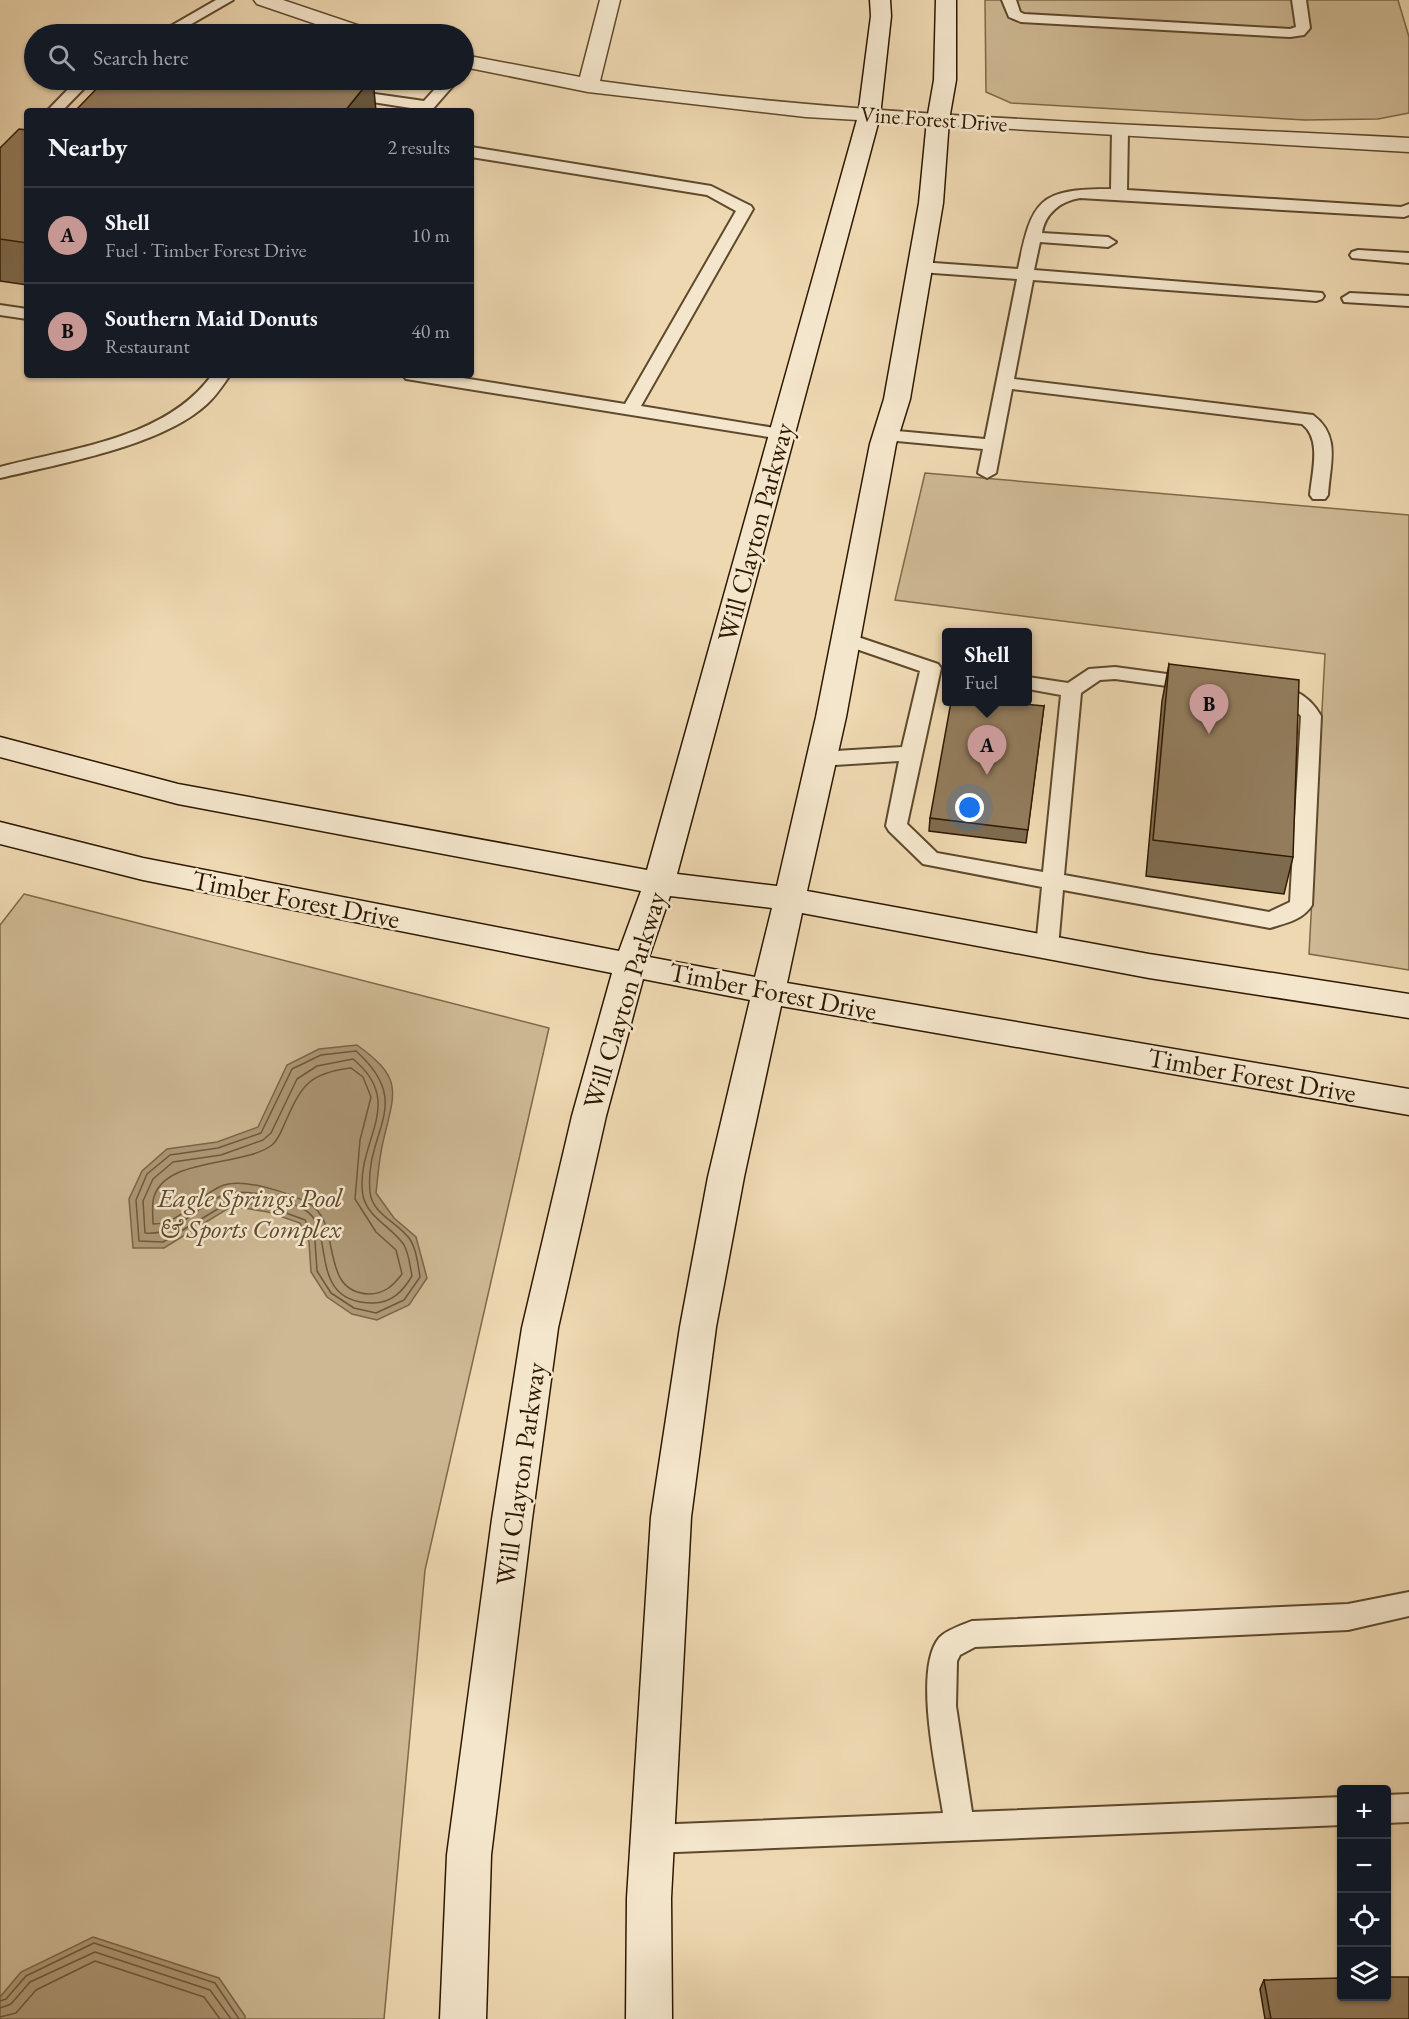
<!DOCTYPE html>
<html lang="en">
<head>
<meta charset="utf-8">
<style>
	:root { --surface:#171b24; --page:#242831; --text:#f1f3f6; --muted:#9ea1a6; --line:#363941; --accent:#c59692 }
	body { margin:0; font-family:"EB Garamond",serif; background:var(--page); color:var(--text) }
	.controls { position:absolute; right:18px; bottom:18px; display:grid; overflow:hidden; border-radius:6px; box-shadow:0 2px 4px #0004 }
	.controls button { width:54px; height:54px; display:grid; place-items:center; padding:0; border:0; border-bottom:2px solid var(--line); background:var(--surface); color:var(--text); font:30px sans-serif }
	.you { position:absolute; left:970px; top:808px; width:21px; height:21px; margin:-15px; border:4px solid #fff; border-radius:50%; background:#1a73e8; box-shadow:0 0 0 9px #1a73e833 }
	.badge { display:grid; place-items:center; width:39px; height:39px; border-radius:50%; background:var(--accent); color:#111; font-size:20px; font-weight:700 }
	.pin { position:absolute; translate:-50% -50px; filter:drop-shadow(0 2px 3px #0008) }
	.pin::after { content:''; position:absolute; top:32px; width:21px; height:18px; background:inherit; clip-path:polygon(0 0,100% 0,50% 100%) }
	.popup { position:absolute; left:942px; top:628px; width:90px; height:78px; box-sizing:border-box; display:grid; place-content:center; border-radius:6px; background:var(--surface); filter:drop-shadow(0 2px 4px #0005); font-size:20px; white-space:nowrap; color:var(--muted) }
	.popup b { font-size:22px; color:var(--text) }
	.popup::after { content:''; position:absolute; left:50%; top:100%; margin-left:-12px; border:12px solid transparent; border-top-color:var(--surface) }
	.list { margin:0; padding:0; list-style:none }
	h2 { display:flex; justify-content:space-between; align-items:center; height:78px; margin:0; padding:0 24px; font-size:26px }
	h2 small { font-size:20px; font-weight:400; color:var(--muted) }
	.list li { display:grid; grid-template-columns:39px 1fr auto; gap:18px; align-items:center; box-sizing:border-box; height:96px; padding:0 24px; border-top:2px solid var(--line) }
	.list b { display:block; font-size:22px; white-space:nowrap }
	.list p { margin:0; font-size:20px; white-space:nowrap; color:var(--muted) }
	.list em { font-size:20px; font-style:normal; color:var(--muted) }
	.icon { flex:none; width:33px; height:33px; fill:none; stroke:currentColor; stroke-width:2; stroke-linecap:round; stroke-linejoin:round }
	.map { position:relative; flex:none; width:1409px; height:2019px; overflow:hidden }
	.search { position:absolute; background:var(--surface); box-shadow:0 2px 4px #0004; left:24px; top:24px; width:450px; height:66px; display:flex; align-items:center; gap:15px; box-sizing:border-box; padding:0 21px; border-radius:33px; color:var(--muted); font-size:22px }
	.panel { position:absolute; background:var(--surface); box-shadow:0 2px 4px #0004; left:24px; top:108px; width:450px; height:270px; border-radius:6px }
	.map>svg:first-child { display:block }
	.green { fill:#cdb893; stroke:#7e684a; stroke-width:1.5 }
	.water { fill:#ad9775; stroke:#7a6546; stroke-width:1.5 }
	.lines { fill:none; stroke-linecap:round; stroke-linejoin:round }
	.shore { stroke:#6e583a; stroke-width:1.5 }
	.lane-casing { stroke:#5e492c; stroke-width:4 }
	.street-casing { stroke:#5e492c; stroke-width:3 }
	.secondary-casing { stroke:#2e1900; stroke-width:3 }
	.lane { fill:#f4e6cc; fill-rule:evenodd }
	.street { fill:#f4e6cc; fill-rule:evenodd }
	.secondary { fill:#f4e6cc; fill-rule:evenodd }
	.wall { fill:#7e6b4f; stroke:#2e1900; stroke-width:1.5 }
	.shaded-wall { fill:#665740; stroke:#2e1900; stroke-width:1.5 }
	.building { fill:#927c5c; stroke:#2e1900; stroke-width:1.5 }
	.labels { text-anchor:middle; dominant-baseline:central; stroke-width:5; stroke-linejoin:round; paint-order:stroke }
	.far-street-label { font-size:22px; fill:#2e1900; stroke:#f4e6cc }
	.street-label { font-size:27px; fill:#2e1900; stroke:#f4e6cc }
	.park-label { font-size:27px; font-style:italic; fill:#5e492c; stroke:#f4e6cc }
</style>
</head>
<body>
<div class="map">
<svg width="1409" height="2019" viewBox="0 0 1409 2019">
	<rect width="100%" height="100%" fill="#eed8b1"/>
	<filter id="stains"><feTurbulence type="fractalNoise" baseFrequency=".00333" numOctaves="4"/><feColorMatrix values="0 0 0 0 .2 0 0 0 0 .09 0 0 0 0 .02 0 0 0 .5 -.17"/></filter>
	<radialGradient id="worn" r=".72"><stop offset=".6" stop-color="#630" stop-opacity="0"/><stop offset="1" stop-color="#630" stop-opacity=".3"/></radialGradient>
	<path class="green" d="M985 0H1398L1409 37V113L1378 119 1305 120 1011 103 986 92Z
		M925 473 1409 515V970L1309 954 1325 654 895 600Z
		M24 894 549 1028 425 1570 384 2019H0V925Z"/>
	<path class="water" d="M357 1045C404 1079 395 1091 383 1142 379 1158 378 1176 376 1193L394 1218 416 1237 427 1278 409 1305 377 1320 352 1314 327 1297 311 1272 309 1242 300 1223 268 1212 232 1206 164 1248H133L129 1199 142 1171 167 1149 217 1142 258 1127 287 1065 319 1049Z
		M93 1937 219 1978 245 2016V2019H0V1997L21 1972Z"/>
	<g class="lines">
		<path class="shore" d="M356 1051C416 1105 364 1130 370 1192 372 1215 400 1223 411 1241 417 1251 418 1265 420 1277L404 1300 376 1313 354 1308 331 1293 317 1271 315 1241 305 1220 270 1207 231 1201 163 1242 139 1241 136 1200 147 1174 170 1155 218 1148 261 1133 292 1069 321 1055Z
			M353 1059C408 1104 354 1142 363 1196 368 1218 392 1227 404 1245 409 1254 410 1266 412 1276 403 1291 392 1303 373 1303 305 1303 337 1228 305 1210 284 1198 243 1186 221 1196 193 1208 178 1236 145 1233L143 1201 153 1179 173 1162 221 1155 263 1140 271 1133 297 1079 317 1066Z
			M351 1068 363 1077 371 1097 360 1140 355 1199 376 1232 396 1250 402 1274C393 1286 384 1294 369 1294 317 1292 344 1222 308 1203 290 1193 244 1178 224 1185 198 1194 182 1224 153 1224 153 1217 152 1208 153 1201 161 1156 242 1168 272 1145 278 1140 281 1132 284 1125 301 1087 307 1073 351 1068Z
			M0 2001 6 1999 26 1976 94 1943 215 1983 239 2019
			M0 2008 11 2004 30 1982 95 1952 210 1990 231 2019
			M0 2017 16 2013 36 1990 95 1961 204 1997 220 2019"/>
		<defs>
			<path id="lane" d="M216 0H233L174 34H157Z
				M1002 0H1016L1020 12 1024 14 1290 29 1296 27 1292 0H1306L1310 28 1304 35 1290 37 1021 22 1009 17Z
				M77 80H92L62 111H47Z
				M443 80H458L431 111H416L417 109 347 98 340 94 347 90 424 101Z
				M1120 125 1128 130 1127 190 1401 207 1409 204V215L1404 217 1080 198C1061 201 1045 213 1042 233L1108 237 1116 242 1108 247 1040 242 1034 270 1322 293 1324 296 1322 299 1316 301 1033 280 1014 379 1313 415C1341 436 1330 463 1328 495L1325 499H1313L1310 495C1312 472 1322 439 1302 424L1012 389 996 473 987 478 978 473 983 449 886 440 877 435 886 430 985 439 1017 279 920 272 912 267 920 262 1018 269C1032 200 1038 189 1111 189L1112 130Z
				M471 147 711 186 751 206 753 209 641 406 781 429 787 430 790 434 787 438 781 439 406 379 403 375H444L625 404 736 211 707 195 471 157Z
				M1358 250 1409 253V263L1352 258 1350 255 1352 252Z
				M1350 293 1409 296V306L1344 302 1342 298Z
				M0 305 27 309V319L0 315Z
				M212 375H230C223 385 216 396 207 404 162 446 59 464 0 478V467C71 448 166 439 212 375Z
				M846 633 938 664 941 668 907 824 937 853 1043 872 1061 695 1028 689V677L1068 683 1089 669 1115 667 1204 679 1207 684 1204 689 1197 690 1115 679 1100 680 1081 693 1064 875 1269 912 1290 902 1301 716 1287 702 1261 698 1258 693 1261 688C1286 682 1309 694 1321 716L1312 905C1303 920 1286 923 1270 928L1063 890 1058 947 1055 953 1047 955 1039 953 1036 947 1042 887 923 864 889 831 886 826 899 761 819 766 812 764 809 759 812 754 819 752 902 747 920 671 839 643 836 639 839 635Z
				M1409 1592V1616L1348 1630 975 1647 960 1655 957 1661 956 1706 972 1812 1342 1797V1825L652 1853 642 1849 637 1839 642 1829 652 1825 943 1813C937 1774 913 1670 939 1638 946 1630 962 1625 972 1621L1348 1604Z
				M1409 1794V1822L1386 1823V1795Z"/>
			<path id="street" d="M254 0H283L372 30 375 34H345L257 4Z
				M600 0H620L600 81C868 118 1139 124 1409 138V152L806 117 588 92 464 67V55L580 77Z"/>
			<path id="secondary" d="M870 0H890L891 16 880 116 677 874 777 886 816 717 870 444 884 399 919 203 927 120 934 80 936 0H956V80L949 120 943 203 910 399 896 444 846 717 807 891 1149 954 1409 994V1018L1149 978 802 913 787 983 1409 1089V1115L781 1006 744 1177 716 1327 691 1517 671 1898 672 2019H626L627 1898 651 1517 680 1327 708 1177 750 1000 643 979 606 1116 558 1328 532 1519 491 1855 486 2019H440L447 1855 492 1519 522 1328 572 1116 612 973 143 880 0 844V822L143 858 619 951 641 891 178 804 0 757V737L178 784 647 870 858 116 871 16ZM670 896 772 908 755 977 649 957Z"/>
		</defs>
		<use href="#lane" class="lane-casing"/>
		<use href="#street" class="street-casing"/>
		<use href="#secondary" class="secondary-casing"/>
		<use href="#lane" class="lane"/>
		<use href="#street" class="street"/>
		<use href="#secondary" class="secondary"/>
	</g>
	<path class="wall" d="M27 130V285L0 281V148Z
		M1169 664 1293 857 1284 894 1146 876 1162 701Z
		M1044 706 1026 843 929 831 930 818Z
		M1264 1980 1409 2019H1265L1260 1989Z"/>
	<path class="shaded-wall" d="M370 80H373L376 111H345Z"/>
	<path class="building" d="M105 80H370L345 111H75Z
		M19 129 27 130V243L0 239V148Z
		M1169 664 1299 680 1293 857 1153 840Z
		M951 702H1003L1044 706 1028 830 930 818Z
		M1386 1977H1409V2019H1271L1264 1980 1341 1978V1996H1386Z"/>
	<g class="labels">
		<g class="far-street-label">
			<text transform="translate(934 119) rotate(4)">Vine Forest Drive</text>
		</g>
		<g class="street-label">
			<text transform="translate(755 532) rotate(-75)">Will Clayton Parkway</text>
			<text transform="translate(296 899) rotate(11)">Timber Forest Drive</text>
			<text transform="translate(773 991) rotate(11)">Timber Forest Drive</text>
			<text transform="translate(624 1000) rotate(-73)">Will Clayton Parkway</text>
			<text transform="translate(1252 1075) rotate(10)">Timber Forest Drive</text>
			<text transform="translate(520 1474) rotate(-82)">Will Clayton Parkway</text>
		</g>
		<g class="park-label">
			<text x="250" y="1197">Eagle Springs Pool<tspan x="250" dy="31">&amp; Sports Complex</tspan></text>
		</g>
	</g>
	<rect width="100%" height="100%" filter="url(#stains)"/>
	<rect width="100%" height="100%" fill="url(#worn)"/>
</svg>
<div class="controls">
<button>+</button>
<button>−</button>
<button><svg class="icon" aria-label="locate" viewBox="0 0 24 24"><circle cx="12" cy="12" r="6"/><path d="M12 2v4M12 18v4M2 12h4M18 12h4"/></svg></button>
<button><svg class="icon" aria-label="layers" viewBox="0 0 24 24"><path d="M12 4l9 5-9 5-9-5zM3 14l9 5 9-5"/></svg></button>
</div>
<div class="you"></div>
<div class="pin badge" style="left:987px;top:775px">A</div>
<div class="popup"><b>Shell</b>Fuel</div>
<div class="pin badge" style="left:1209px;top:734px">B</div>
<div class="search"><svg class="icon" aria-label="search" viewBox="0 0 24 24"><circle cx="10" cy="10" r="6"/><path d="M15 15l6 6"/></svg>Search here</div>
<section class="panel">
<h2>Nearby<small>2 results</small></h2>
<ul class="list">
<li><span class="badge">A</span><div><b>Shell</b><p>Fuel · Timber Forest Drive</p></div><em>10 m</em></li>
<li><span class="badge">B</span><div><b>Southern Maid Donuts</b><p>Restaurant</p></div><em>40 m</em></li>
</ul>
</section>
</div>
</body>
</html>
